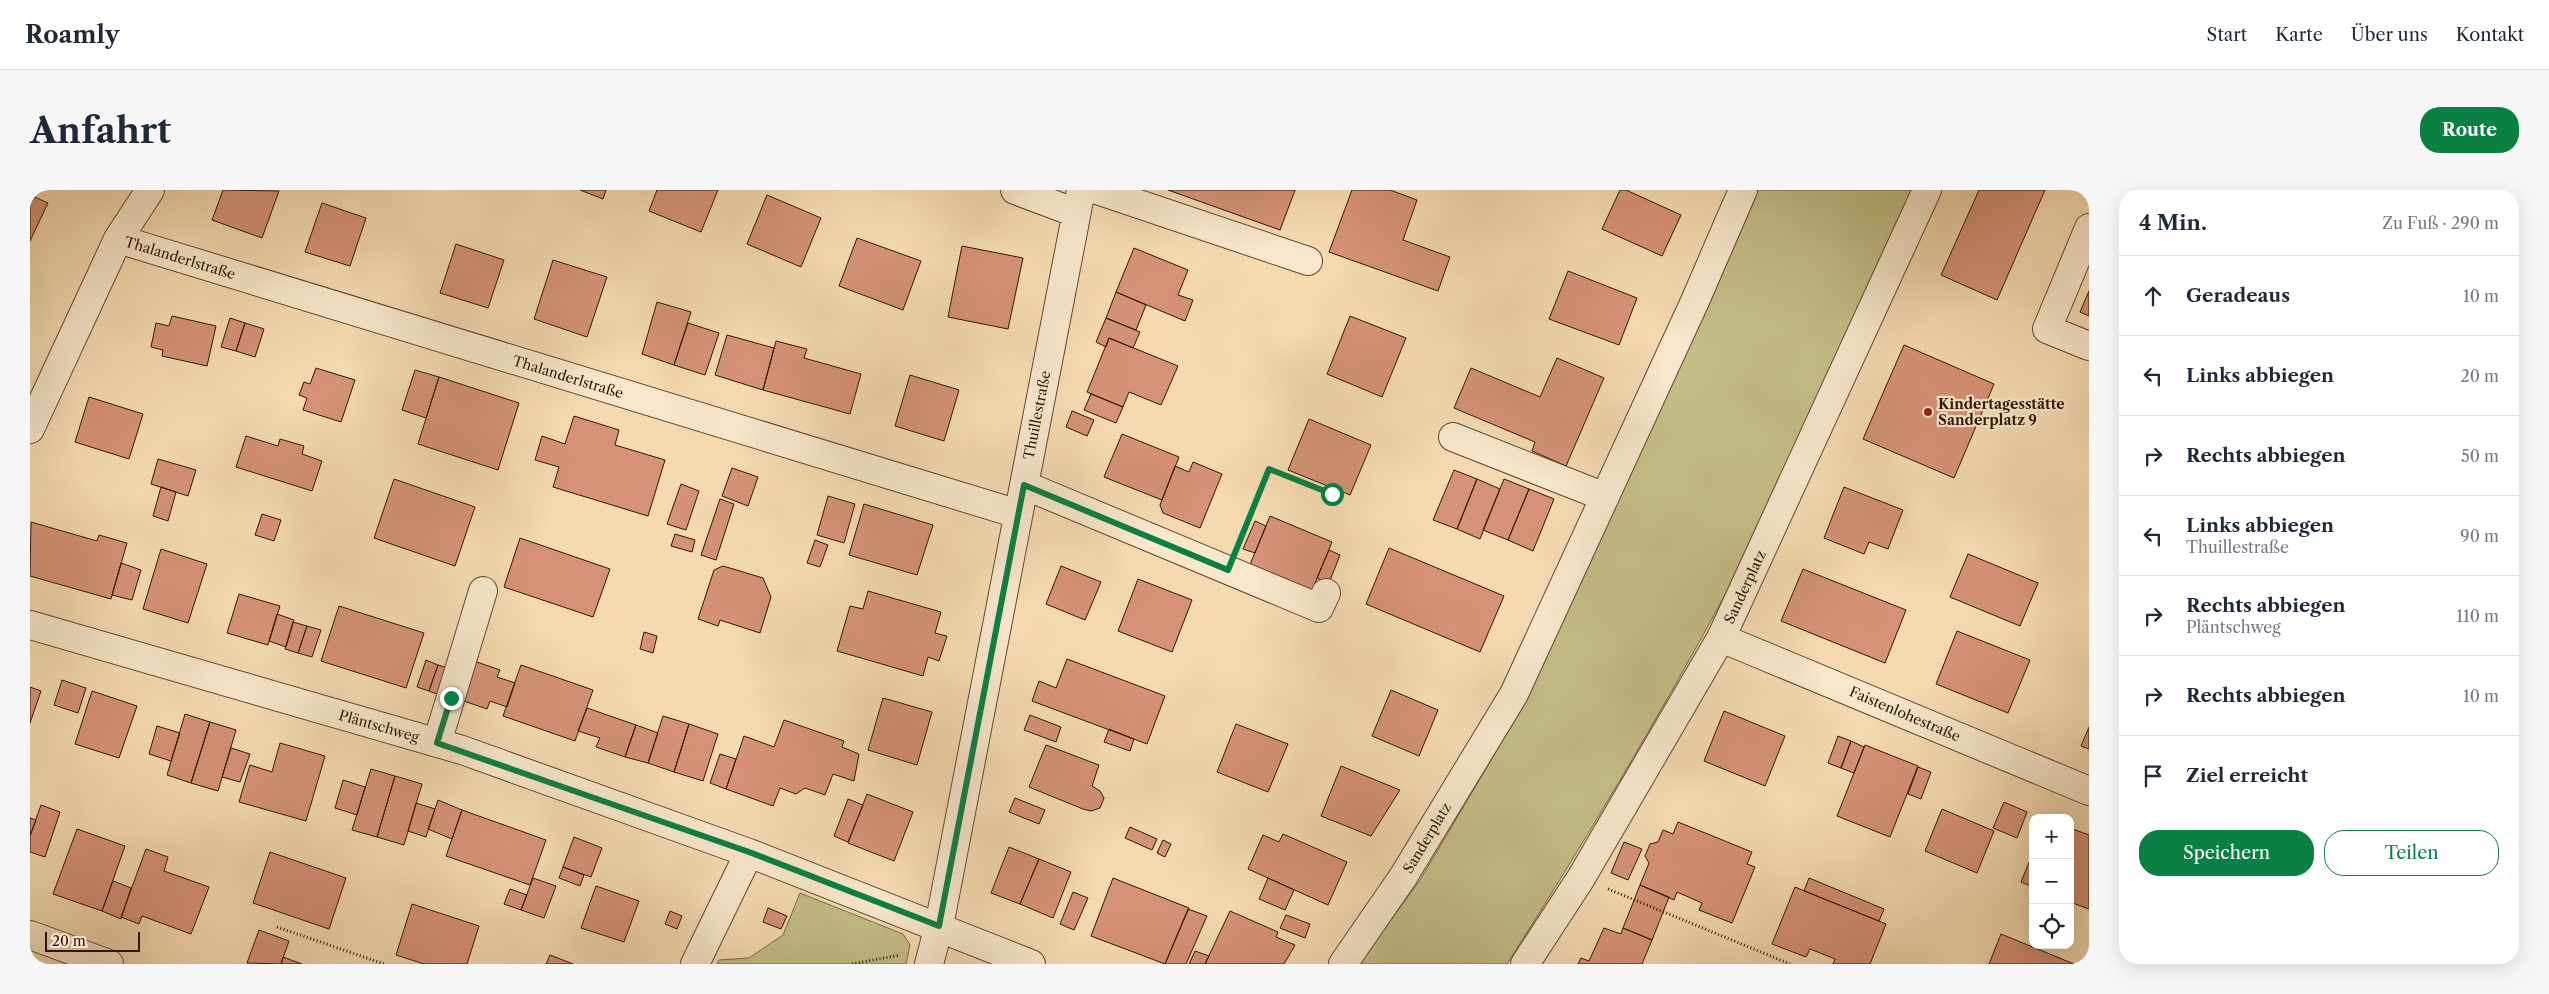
<!DOCTYPE html>
<html lang="de">
<head>
<meta charset="utf-8">
<style>
	:root { --surface:#fff; --page:#f6f6f7; --text:#1f2937; --muted:#747a83; --line:#e0e1e3; --accent:#0b8043 }
	body { margin:0; font-family:"Libre Caslon Text",serif; background:var(--page); color:var(--text) }
	.controls { position:absolute; right:15px; bottom:15px; display:grid; overflow:hidden; border-radius:10px; box-shadow:0 5px 20px #0002 }
	.controls button { width:45px; height:45px; display:grid; place-items:center; padding:0; border:0; border-bottom:1px solid var(--line); background:var(--surface); color:var(--text); font:25px sans-serif }
	.scale { position:absolute; left:15px; bottom:12px; width:95px; box-sizing:border-box; padding-left:5px; border:2px solid #311504; border-top:0; font-size:14px; line-height:18px; white-space:nowrap; color:#311504; -webkit-text-stroke:4px #f8e7cc; paint-order:stroke }
	.stop { position:absolute; width:15px; height:15px; margin:-11px; border:4px solid #0b8043; border-radius:50%; background:#fff }
	.stop.end { background:#0b8043; border-color:#fff; box-shadow:0 1px 5px #0008 }
	.list { margin:0; padding:0; list-style:none }
	h2 { display:flex; justify-content:space-between; align-items:center; height:65px; margin:0; padding:0 20px; font-size:21px }
	h2 small { font-size:16px; font-weight:400; color:var(--muted) }
	.list li { display:grid; grid-template-columns:32px 1fr auto; gap:15px; align-items:center; box-sizing:border-box; height:80px; padding:0 20px; border-top:1px solid var(--line) }
	.list b { display:block; font-size:19px; white-space:nowrap }
	.list p { margin:0; font-size:16px; white-space:nowrap; color:var(--muted) }
	.list em { font-size:16px; font-style:normal; color:var(--muted) }
	.actions { display:flex; gap:10px; padding:15px 20px }
	.actions a { flex:1; padding:11px 0; border:1px solid var(--accent); border-radius:20px; text-align:center; font-size:18px; color:var(--accent) }
	.actions .main { background:var(--accent); color:#fff }
	.icon { flex:none; width:28px; height:28px; fill:none; stroke:currentColor; stroke-width:2; stroke-linecap:round; stroke-linejoin:round }
	.map { position:relative; flex:none; width:2059px; height:774px; overflow:hidden; border-radius:20px }
	header { display:flex; align-items:center; gap:30px; box-sizing:border-box; height:70px; padding:0 25px; background:var(--surface); border-bottom:1px solid var(--line) }
	header strong { font-size:24px }
	nav { display:flex; gap:28px; margin-inline-start:auto; font-size:18px }
	.intro { display:flex; align-items:center; justify-content:space-between; box-sizing:border-box; height:120px; padding:0 30px }
	h1 { margin:0; font-size:35px }
	.button { padding:12px 22px; border-radius:20px; background:var(--accent); color:#fff; font-size:18px; font-weight:700 }
	main { display:flex; gap:30px; padding:0 30px }
	aside { flex:1; background:var(--surface); border-radius:20px; box-shadow:0 5px 20px #0002 }
	.map>svg:first-child { display:block }
	.green { fill:#c3bd86; stroke:#7a6945 }
	.building { fill:#d59276; stroke:#311504 }
	.lines { fill:none; stroke-linecap:round; stroke-linejoin:round }
	.minor-casing { stroke:#62462f; stroke-width:30 }
	.path { stroke:#311504; stroke-width:3; stroke-dasharray:1 2.5; stroke-linecap:butt }
	.minor { stroke:#f8e7cc; stroke-width:28 }
	.route { stroke:#0b8043; stroke-width:6 }
	.poi-dot { fill:#8f2418; stroke:#f8e7cc; stroke-width:2 }
	.labels { text-anchor:middle; dominant-baseline:central; stroke-width:4.5; stroke-linejoin:round; paint-order:stroke }
	.street-label { font-size:14px; fill:#311504; stroke:#f8e7cc }
	.poi-label { font-size:14px; font-weight:bold; fill:#311504; stroke:#f8e7cc; text-anchor:start }
</style>
</head>
<body>
<header>
<strong>Roamly</strong>
<nav><a>Start</a><a>Karte</a><a>Über uns</a><a>Kontakt</a></nav>
</header>
<div class="intro"><h1>Anfahrt</h1><a class="button">Route</a></div>
<main>
<div class="map">
<svg width="2059" height="774" viewBox="0 0 2059 774">
	<rect width="100%" height="100%" fill="#f5dab0"/>
	<filter id="stains"><feTurbulence type="fractalNoise" baseFrequency=".004" numOctaves="4"/><feColorMatrix values="0 0 0 0 .2 0 0 0 0 .09 0 0 0 0 .02 0 0 0 .5 -.17"/></filter>
	<radialGradient id="worn" r=".72"><stop offset=".6" stop-color="#630" stop-opacity="0"/><stop offset="1" stop-color="#630" stop-opacity=".3"/></radialGradient>
	<path class="green" d="M1727 0H1882C1822 135 1765 273 1696 403 1628 529 1554 653 1477 774H1329L1390 690 1486 528 1548 399Z
		M770 703 873 744 880 755 876 774H687L689 770 719 768 753 745Z"/>
	<path class="building" d="M193 0 249 1 232 48 182 30Z
		M550 0H576L573 9Z
		M627 0H688L671 42 619 21Z
		M1138 0H1265L1250 40Z
		M1322 0H1360L1387 10 1373 50 1420 67 1408 101 1299 62Z
		M1590 0H1596L1651 25 1632 66 1572 39Z
		M1949 0H2015L1967 110 1911 85Z
		M0 5 18 13 0 51Z
		M737 5 791 28 771 77 717 54Z
		M292 13 336 28 320 76 275 62Z
		M827 48 891 71 873 120 809 96Z
		M426 54 474 70 458 118 410 103Z
		M932 56 993 68 978 139 918 127Z
		M1104 58 1158 80 1148 105 1163 110 1155 131 1086 102Z
		M523 70 577 87 557 147 504 129Z
		M1538 81 1607 108 1589 155 1519 129Z
		M2059 101V126L2050 122Z
		M1086 102 1116 115 1106 140 1076 128Z
		M627 112 661 122 644 175 612 164Z
		M142 126 186 136 177 176 132 166 133 160 121 157 126 133 139 136Z
		M1320 126 1376 148 1352 207 1297 184Z
		M200 128 215 133 206 161 191 157Z
		M1076 128 1110 142 1103 158 1079 148 1076 157 1066 152Z
		M215 133 234 139 225 167 206 161Z
		M658 133 689 143 675 185 644 175Z
		M697 145 744 158 733 200 685 185Z
		M1079 148 1148 176 1131 215 1099 202 1093 217 1057 202Z
		M746 151 777 159 774 168 831 184 820 224 733 200Z
		M1874 155 1964 194 1924 288 1833 249Z
		M1527 168 1574 188 1536 276 1502 261 1505 252 1424 218 1441 178 1510 207Z
		M286 178 325 190 311 232 273 220 277 208 269 205 274 192 280 194Z
		M385 180 409 187 396 228 372 220Z
		M880 185 929 200 914 251 865 236Z
		M409 187 489 213 468 280 388 254Z
		M1061 204 1093 217 1086 233 1054 220Z
		M59 207 113 224 99 269 45 252Z
		M1042 221 1064 230 1057 246 1036 237Z
		M544 226 589 240 585 255 635 270 618 326 523 297 529 277 505 270 512 246 535 254Z
		M1279 229 1341 255 1320 305 1258 280Z
		M1092 244 1149 267 1132 310 1074 287Z
		M216 246 248 256 250 249 274 256 272 264 292 271 282 301 206 277Z
		M128 269 166 280 158 306 121 294Z
		M1163 272 1192 284 1170 338 1133 323 1130 315 1145 276 1159 282Z
		M702 278 728 287 718 316 692 306Z
		M1424 280 1447 289 1427 339 1403 330Z
		M364 289 445 317 425 376 344 348Z
		M1447 289 1470 299 1450 349 1427 339Z
		M1474 289 1499 299 1478 350 1453 340Z
		M651 294 669 301 656 340 637 334Z
		M131 297 146 302 138 331 123 326Z
		M1814 297 1873 320 1858 359 1839 352 1834 364 1794 348Z
		M1499 299 1524 309 1503 361 1478 350Z
		M798 306 825 314 814 353 787 345Z
		M690 309 704 314 686 370 671 365Z
		M834 314 903 335 887 385 819 365Z
		M232 324 251 330 244 351 225 345Z
		M1240 326 1302 352 1281 403 1219 377Z
		M1225 331 1236 336 1225 363 1213 359Z
		M1 332 67 351 69 345 97 353 81 409 0 386Z
		M645 344 665 350 662 362 641 356Z
		M490 348 580 379 563 427 474 397Z
		M785 350 798 355 790 377 777 373Z
		M1359 358 1474 406 1450 462 1336 414Z
		M131 359 177 374 158 433 113 419Z
		M1299 360 1310 365 1299 393 1287 388Z
		M1938 364 2008 393 1990 436 1920 407Z
		M91 373 111 380 102 410 82 405Z
		M693 376 733 388 741 407 730 443 690 430 688 436 668 429 684 380Z
		M1031 376 1071 392 1055 430 1016 414Z
		M1773 379 1876 420 1855 473 1751 431Z
		M1108 389 1162 410 1142 462 1088 441Z
		M838 401 911 422 905 443 917 446 909 471 898 467 893 486 807 461 820 416 833 419Z
		M209 404 250 416 238 455 197 443Z
		M309 416 394 443 376 498 291 471Z
		M247 424 264 430 256 457 239 451Z
		M263 432 277 436 268 463 255 459Z
		M277 436 291 440 282 467 268 463Z
		M1927 441 2000 470 1978 523 1906 494Z
		M614 442 627 446 623 463 610 459Z
		M1037 469 1135 506 1117 554 1002 511 1009 491 1026 498Z
		M396 470 408 475 399 501 387 497Z
		M441 470 470 480 467 487 485 493 477 517 460 511 457 519 428 509Z
		M408 475 421 479 412 506 399 501Z
		M491 475 563 500 545 551 473 526Z
		M32 490 56 498 48 523 24 515Z
		M0 497 11 501 0 533Z
		M1361 500 1408 520 1389 566 1342 546Z
		M62 501 107 516 89 568 45 554Z
		M853 508 902 522 887 575 838 560Z
		M557 518 606 535 595 567 566 557 570 548 548 541Z
		M1694 521 1755 546 1735 596 1674 571Z
		M155 524 180 532 161 593 137 585Z
		M1000 525 1031 537 1026 552 994 540Z
		M633 526 659 534 644 582 618 573Z
		M754 530 814 551 812 557 829 564 824 591 803 584 795 605 775 598 766 604 750 598 743 616 696 599 714 546 744 557Z
		M180 532 206 540 188 601 161 593Z
		M659 534 688 544 673 591 644 582Z
		M1206 534 1258 554 1238 602 1187 582Z
		M606 535 628 543 618 573 595 567Z
		M127 536 150 543 141 571 119 564Z
		M2059 537V559L2051 556Z
		M1079 539 1104 549 1100 561 1074 552Z
		M1808 546 1821 551 1811 578 1798 573Z
		M1821 551 1834 557 1824 583 1811 578Z
		M250 553 295 566 276 631 209 612 220 575 242 582Z
		M1016 555 1069 575 1062 596 1070 601 1074 608 1070 618 1061 621 1053 619 999 597Z
		M1835 555 1888 576 1860 647 1807 626Z
		M201 558 220 564 210 592 192 587Z
		M690 564 706 569 696 599 680 593Z
		M1311 576 1370 600 1341 646 1291 626Z
		M1888 577 1901 582 1891 609 1878 604Z
		M341 579 365 586 347 647 322 640Z
		M365 586 392 594 374 655 347 647Z
		M313 590 335 597 327 625 305 618Z
		M837 604 883 622 864 671 818 653Z
		M985 608 1015 620 1009 634 979 622Z
		M818 609 833 615 818 652 804 646Z
		M408 610 432 620 422 649 398 639Z
		M1974 612 1997 622 1987 648 1963 638Z
		M386 613 405 619 396 647 378 641Z
		M11 615 30 622 15 667 0 662V646Z
		M1912 619 1964 641 1947 683 1895 661Z
		M432 620 516 650 500 695 416 666Z
		M0 628 6 630 0 646Z
		M1648 632 1722 662 1717 674 1725 677 1702 733 1669 720 1672 713 1647 702 1644 710 1610 695 1619 673 1615 666 1620 654 1628 652 1633 640 1643 644Z
		M1100 637 1127 649 1122 660 1095 648Z
		M2040 638 2059 645V719L2040 712Z
		M47 639 95 656 72 721 23 704Z
		M1253 644 1317 672 1298 715 1218 679 1233 645 1249 652Z
		M544 647 572 658 561 687 533 677Z
		M1133 650 1141 654 1135 667 1127 663Z
		M1594 652 1612 659 1598 690 1581 683Z
		M979 657 1009 669 990 714 961 703Z
		M116 659 138 667 134 681 179 697 161 744 112 726 109 734 91 727Z
		M240 662 316 688 299 739 223 713Z
		M2003 663V697L1991 692Z
		M1009 669 1041 682 1023 728 990 714Z
		M533 677 554 685 550 696 529 688Z
		M503 688 526 696 514 728 491 720Z
		M1083 688 1159 718 1135 774 1061 746Z
		M1238 688 1264 700 1255 720 1229 709Z
		M1779 688 1854 719 1849 731 1774 701Z
		M83 691 101 698 91 729 72 721Z
		M1610 695 1639 707 1622 750 1593 738Z
		M566 696 609 711 594 752 551 738Z
		M1765 697 1856 734 1840 774H1803L1805 769 1780 759 1776 767 1742 754Z
		M480 699 497 705 491 720 474 714Z
		M1043 702 1058 708 1044 740 1030 734Z
		M382 714 449 736 437 774H394L366 765Z
		M738 718 757 726 751 739 733 732Z
		M1158 719 1177 726 1156 774H1135Z
		M640 721 652 726 647 739 635 734Z
		M1200 721 1248 742 1246 747 1265 755 1254 774H1175Z
		M1256 725 1280 734 1275 748 1250 738Z
		M1574 738 1591 744 1593 738 1622 750 1612 774H1548L1551 768 1559 771Z
		M229 740 259 751 251 774 217 773Z
		M1971 744 2044 774H1959Z
		M1165 761 1179 766 1175 774H1159Z
		M520 765 543 774H516Z
		M253 767 272 774H251Z"/>
	<g class="lines">
		<defs>
			<path id="minor" d="M985 0 1046 23
				M1067 0 1278 71
				M2059 38 2017 139 2059 156
				M88 49 988 324
				M0 239 88 49 120 0
				M1423 247 1575 307
				M994 295 1289 418 1296 403
				M0 435 432 560 719 663 1001 774
				M1691 448 2059 601
				M407 553 453 401
				M0 745 79 774
				M665 774 719 663
				M899 774 909 736 1051 0
				M1313 774 1373 687 1484 504 1665 111 1713 0
				M1495 774 1551 688 1691 448 1897 0"/>
		</defs>
		<use href="#minor" class="minor-casing"/>
		<path class="path" d="M1210 352 1239 279 1301 304
			M1578 699 1760 774
			M247 737 354 774
			M822 774 870 765"/>
		<use href="#minor" class="minor"/>
	</g>
	<g class="lines">
		<path class="route" d="M421 508 407 553 719 662 909 736 994 295 1198 380 1239 279 1302 304"/>
	</g>
	<circle class="poi-dot" cx="1898" cy="222" r="5"/>
	<g class="labels">
		<g class="street-label">
			<text transform="translate(150 68) rotate(17)">Thalanderlstraße</text>
			<text transform="translate(538 187) rotate(17)">Thalanderlstraße</text>
			<text transform="translate(1007 225) rotate(-79)">Thuillestraße</text>
			<text transform="translate(1715 397) rotate(-65)">Sanderplatz</text>
			<text transform="translate(1875 524) rotate(23)">Faistenlohestraße</text>
			<text transform="translate(349 536) rotate(16)">Pläntschweg</text>
			<text transform="translate(1397 648) rotate(-59)">Sanderplatz</text>
		</g>
		<g class="poi-label">
			<text x="1908" y="214">Kindertagesstätte<tspan x="1908" dy="16">Sanderplatz 9</tspan></text>
		</g>
	</g>
	<rect width="100%" height="100%" filter="url(#stains)"/>
	<rect width="100%" height="100%" fill="url(#worn)"/>
</svg>
<div class="controls">
<button>+</button>
<button>−</button>
<button><svg class="icon" aria-label="locate" viewBox="0 0 24 24"><circle cx="12" cy="12" r="6"/><path d="M12 2v4M12 18v4M2 12h4M18 12h4"/></svg></button>
</div>
<div class="scale">20 m</div>
<div class="stop" style="left:1302px;top:304px"></div>
<div class="stop end" style="left:421px;top:508px"></div>
</div>
<aside>
<h2>4 Min.<small>Zu Fuß · 290 m</small></h2>
<ul class="list">
<li><svg class="icon" aria-label="ahead" viewBox="0 0 24 24"><path d="M12 20V5M6 11l6-6 6 6"/></svg><div><b>Geradeaus</b></div><em>10 m</em></li>
<li><svg class="icon" aria-label="left" viewBox="0 0 24 24"><path d="M17 20v-9H6M10 6l-5 5 5 5"/></svg><div><b>Links abbiegen</b></div><em>20 m</em></li>
<li><svg class="icon" aria-label="right" viewBox="0 0 24 24"><path d="M7 20v-9h11M14 6l5 5-5 5"/></svg><div><b>Rechts abbiegen</b></div><em>50 m</em></li>
<li><svg class="icon" aria-label="left" viewBox="0 0 24 24"><path d="M17 20v-9H6M10 6l-5 5 5 5"/></svg><div><b>Links abbiegen</b><p>Thuillestraße</p></div><em>90 m</em></li>
<li><svg class="icon" aria-label="right" viewBox="0 0 24 24"><path d="M7 20v-9h11M14 6l5 5-5 5"/></svg><div><b>Rechts abbiegen</b><p>Pläntschweg</p></div><em>110 m</em></li>
<li><svg class="icon" aria-label="right" viewBox="0 0 24 24"><path d="M7 20v-9h11M14 6l5 5-5 5"/></svg><div><b>Rechts abbiegen</b></div><em>10 m</em></li>
<li><svg class="icon" aria-label="arrive" viewBox="0 0 24 24"><path d="M6 21V4h12l-3 4 3 4H6"/></svg><div><b>Ziel erreicht</b></div></li>
</ul>
<div class="actions"><a class="main">Speichern</a><a>Teilen</a></div>
</aside>
</main>
</body>
</html>
